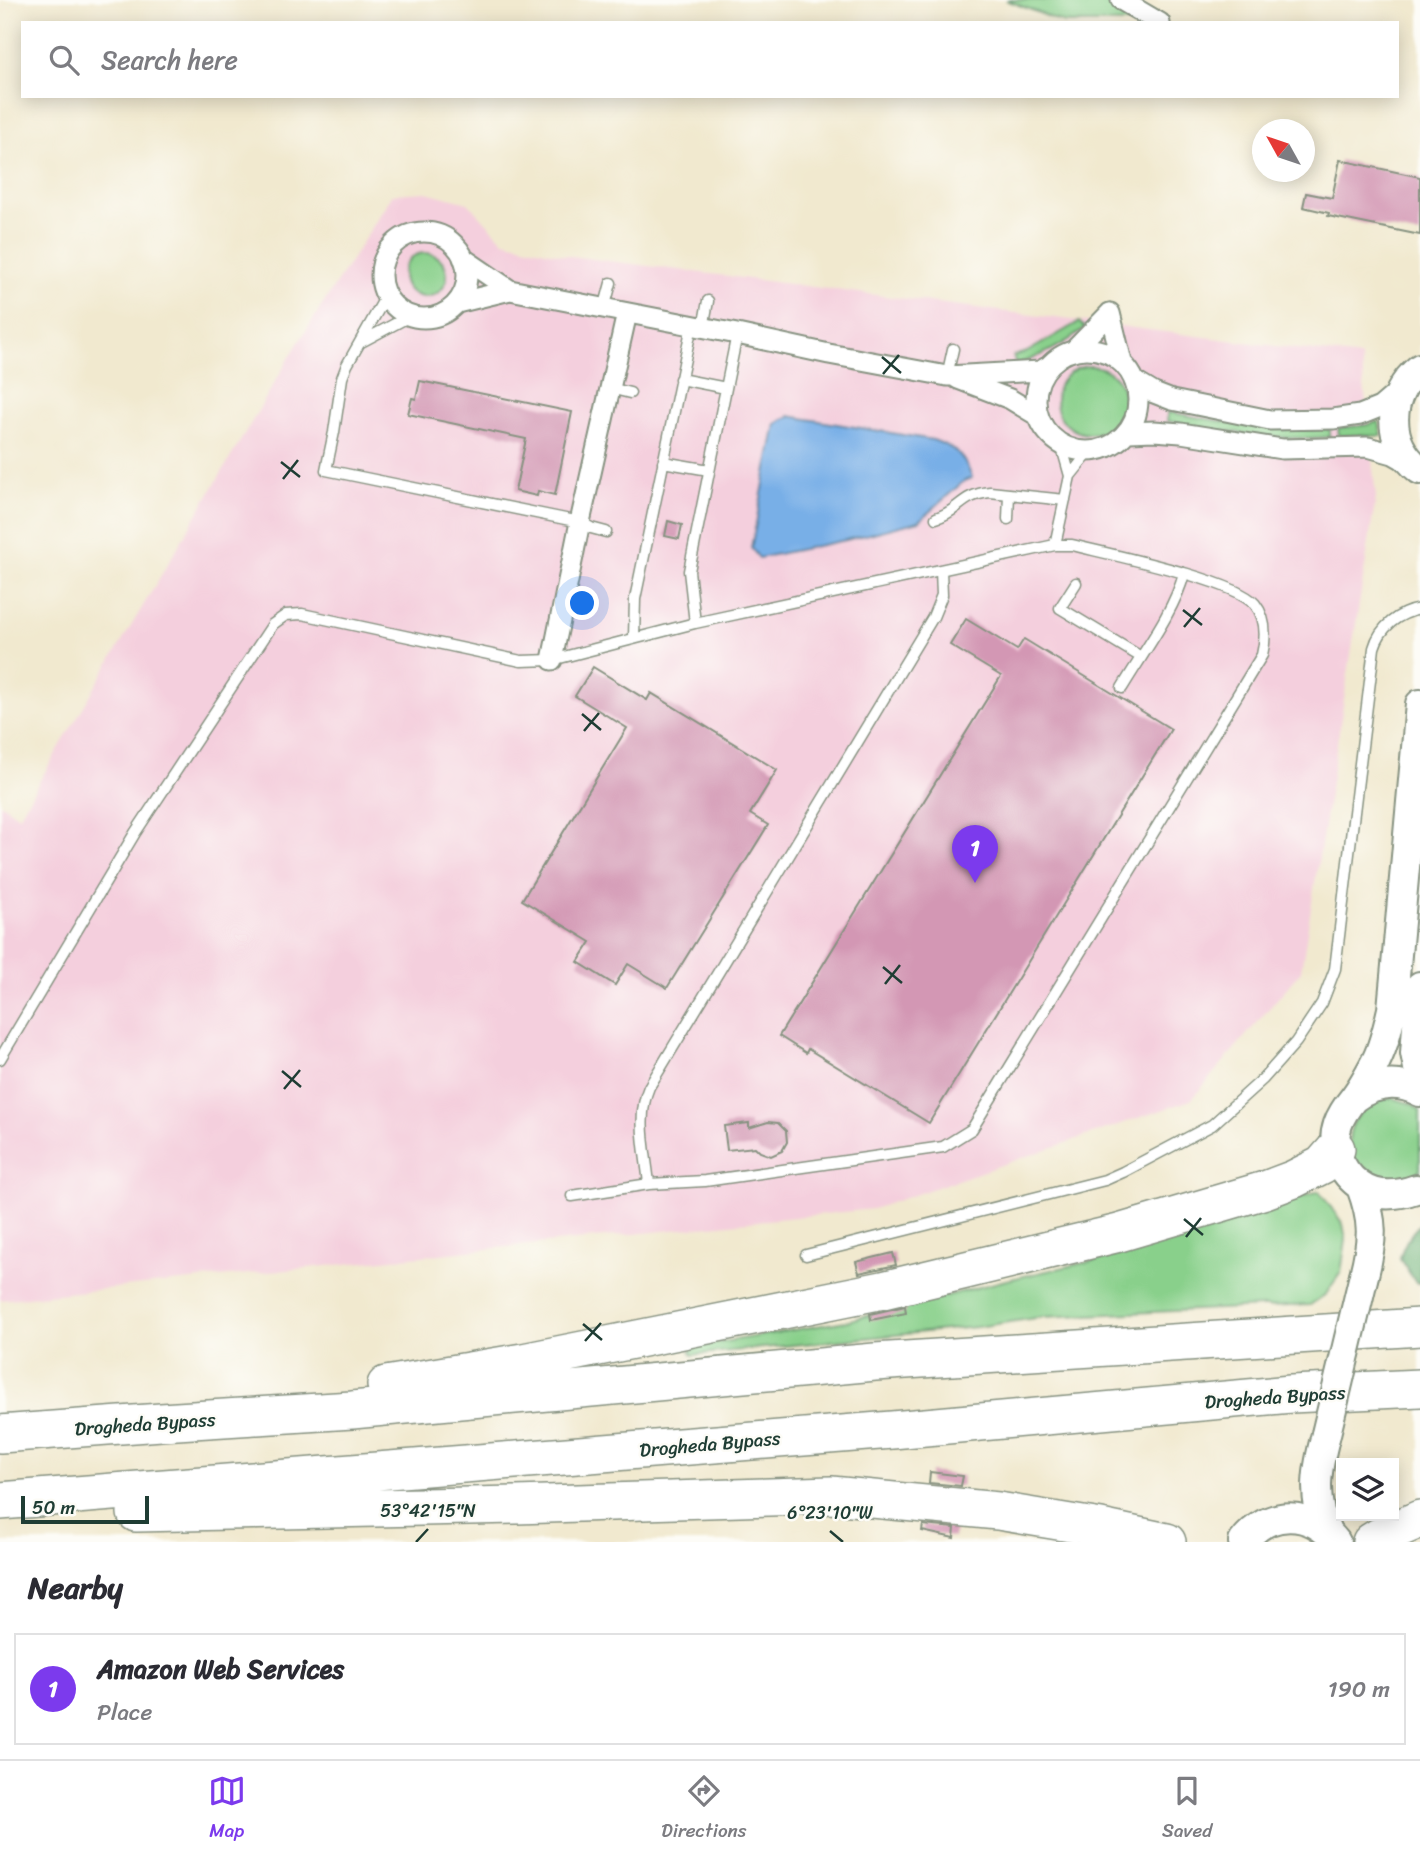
<!DOCTYPE html>
<html lang="en">
<head>
<meta charset="utf-8">
<style>
	:root { --surface:#fff; --page:#f7f7f7; --text:#2b2b33; --muted:#7c7c81; --line:#e1e1e2; --accent:#7c3aed }
	body { margin:0; font-family:Sriracha,sans-serif; background:var(--page); color:var(--text) }
	.controls { position:absolute; right:21px; bottom:21px; display:grid; overflow:hidden; border-radius:0px; box-shadow:0 4px 18px #0003 }
	.controls button { width:63px; height:63px; display:grid; place-items:center; padding:0; border:0; border-bottom:2px solid var(--line); background:var(--surface); color:var(--text); font:35px sans-serif }
	.compass { position:absolute; left:1252px; top:119px; width:63px; height:63px; border-radius:50%; background:var(--surface); box-shadow:0 4px 18px #0003; rotate:310deg }
	.scale { position:absolute; left:21px; bottom:18px; width:128px; box-sizing:border-box; padding-left:7px; border:4px solid #1f3d34; border-top:0; font-size:19px; line-height:24px; white-space:nowrap; color:#1f3d34; -webkit-text-stroke:5px #fdfcf7; paint-order:stroke }
	.you { position:absolute; left:583px; top:604px; width:24px; height:24px; margin:-18px; border:5px solid #fff; border-radius:50%; background:#1a73e8; box-shadow:0 0 0 10px #1a73e833 }
	.badge { display:grid; place-items:center; width:46px; height:46px; border-radius:50%; background:var(--accent); color:#fff; font-size:23px; font-weight:700 }
	.pin { position:absolute; translate:-50% -58px; filter:drop-shadow(0 2px 4px #0008) }
	.pin::after { content:''; position:absolute; top:37px; width:24px; height:21px; background:inherit; clip-path:polygon(0 0,100% 0,50% 100%) }
	.list { margin:0; padding:0; list-style:none }
	h2 { display:flex; justify-content:space-between; align-items:center; height:91px; margin:0; padding:0 28px; font-size:30px }
	h2 small { font-size:23px; font-weight:400; color:var(--muted) }
	.list li { display:grid; grid-template-columns:46px 1fr auto; gap:21px; align-items:center; box-sizing:border-box; height:112px; margin:0 14px 14px; padding:0 14px; border:2px solid var(--line); border-radius:0px }
	.list b { display:block; font-size:26px; white-space:nowrap }
	.list p { margin:0; font-size:23px; white-space:nowrap; color:var(--muted) }
	.list em { font-size:23px; font-style:normal; color:var(--muted) }
	.icon { flex:none; width:38px; height:38px; fill:none; stroke:currentColor; stroke-width:2; stroke-linecap:round; stroke-linejoin:round }
	.map { position:relative; flex:none; width:1420px; height:1542px; overflow:hidden }
	.search { position:absolute; background:var(--surface); box-shadow:0 4px 18px #0003; left:21px; right:21px; top:21px; height:77px; display:flex; align-items:center; gap:18px; box-sizing:border-box; padding:0 24px; border-radius:0px; color:var(--muted); font-size:26px }
	.sheet { height:217px; background:var(--surface) }
	nav { display:flex; justify-content:space-around; align-items:center; box-sizing:border-box; height:98px; border-top:2px solid var(--line); background:var(--surface); font-size:19px; color:var(--muted) }
	nav a { display:grid; justify-items:center; gap:4px }
	nav .on { color:var(--accent) }
	.map>svg:first-child { display:block }
	.built { fill:#f4cfdd }
	.green { fill:#89d08b; stroke:#548660; stroke-width:2 }
	.forest { fill:#6eb277; stroke:#467856; stroke-width:2 }
	.water { fill:#78afe7; stroke:#4c768e; stroke-width:2 }
	.building { fill:#d397b4 }
	.lines { fill:none; stroke-linecap:round; stroke-linejoin:round }
	.lane-casing { stroke:#889382; stroke-width:13 }
	.street-casing { stroke:#889382; stroke-width:23 }
	.secondary-casing { stroke:#889382; stroke-width:32 }
	.highway-casing { stroke:#889382; stroke-width:40 }
	.lane { stroke:#fff; stroke-width:10 }
	.street { stroke:#fff; stroke-width:19 }
	.secondary { stroke:#fff; stroke-width:28 }
	.highway { stroke:#fff; stroke-width:37 }
	.secondary-bridge-casing { stroke:#889382; stroke-width:32; stroke-linecap:butt }
	.secondary-bridge { stroke:#fff; stroke-width:28 }
	.ticks { fill:none; stroke:#1f3d34; stroke-width:2.5 }
	.labels { text-anchor:middle; dominant-baseline:central; stroke-width:5; stroke-linejoin:round; paint-order:stroke }
	.street-label { font-size:19px; fill:#1f3d34; stroke:#fdfcf7 }
	.ticks-label { font-size:18px; text-anchor:middle; fill:#1f3d34; stroke:#fdfcf7; stroke-width:5; stroke-linejoin:round; paint-order:stroke }
</style>
</head>
<body>
<div class="map">
<svg width="1420" height="1542" viewBox="0 0 1420 1542">
	<rect width="100%" height="100%" fill="#fdfcf7"/>
	<filter id="ink" filterUnits="userSpaceOnUse"><feTurbulence type="fractalNoise" baseFrequency=".0143" numOctaves="2"/><feDisplacementMap in="SourceGraphic" scale="14" xChannelSelector="R" yChannelSelector="G"/><feConvolveMatrix kernelMatrix="1 2 1 2 8 2 1 2 1" color-interpolation-filters="sRGB"/></filter>
	<filter id="wash" filterUnits="userSpaceOnUse"><feTurbulence type="fractalNoise" baseFrequency=".00686" numOctaves="4" result="noise"/><feDisplacementMap in="SourceGraphic" scale="28" xChannelSelector="R" yChannelSelector="G"/><feGaussianBlur stdDeviation="1.57" result="paint"/><feColorMatrix in="noise" values="0 0 0 0 0 0 0 0 0 0 0 0 0 0 0 0 0 1.4 0 .05"/><feComposite in="paint" operator="in"/></filter>
	<g filter="url(#wash)">
		<rect width="100%" height="100%" fill="#f1e9cf"/>
		<path class="built" d="M426 192 468 203 504 241 562 255 1361 357 1376 497 1301 971 1191 1100 873 1209 0 1300V803L19 816 297 345 393 194Z"/>
		<path class="green" d="M1006 0H1107L1146 23H1064Z
			M403 275a22 22 0 1 1 44 0a22 22 0 1 1-44 0Z
			M1079 322 1085 328C1069 342 1037 359 1016 364L1013 356 1027 352Z
			M1056 400a34 34 0 1 1 68 0a34 34 0 1 1-68 0Z
			M1168 412C1222 422 1275 431 1330 429V437C1272 442 1224 430 1167 421Z
			M1379 421 1382 436 1360 435 1339 436 1338 428 1366 425Z
			M1393 1098 1412 1104 1420 1110V1170C1411 1178 1402 1181 1390 1181 1335 1179 1335 1103 1393 1098Z
			M1319 1191 1343 1224 1346 1240 1341 1272 1326 1294 1310 1305 1042 1317 977 1327 692 1355 690 1351 694 1347 846 1321 934 1299 1006 1280 1106 1258 1217 1225Z"/>
		<path class="forest" d="M1420 1224V1283H1416L1400 1258C1403 1245 1410 1234 1420 1224Z"/>
		<path class="water" d="M789 416 933 440C956 448 964 455 972 478L964 481 919 521 846 540 759 558 751 548 776 424Z"/>
		<g id="blocks">
			<path class="building" d="M1340 160 1420 177V235L1328 216 1329 213 1303 207 1306 193 1332 198Z
				M420 381 572 412 555 495 538 491 537 496 515 491 526 439 408 414 412 398 416 399Z
				M668 521 682 525 679 539 665 536Z
				M966 619 1017 650 1024 639 1171 729 929 1123 808 1049 806 1053 779 1036 1001 676 950 645Z
				M593 667 647 700 651 693 777 770 750 814 768 825 667 988 628 964 615 985 578 962 591 942 522 900 627 728 575 696Z
				M768 1122 778 1123 786 1131 787 1142 782 1151 771 1156 760 1152 755 1147 727 1150 724 1126 749 1123V1128Z
				M893 1253 896 1265 859 1273 856 1262Z
				M905 1306 906 1313 871 1320 870 1314Z
				M930 1472 963 1476 961 1486 929 1483Z
				M923 1525 955 1528 954 1538 922 1531Z"/>
		</g>
	</g>
	<g filter="url(#ink)">
		<use href="#blocks" fill-opacity="0" stroke="#889382" stroke-width="2"/>
		<g class="lines">
			<defs>
				<path id="lane" d="M386 296 347 365 342 378 334 432 326 470 580 522 591 528 606 532
					M604 309 611 283
					M703 328 708 301
					M361 342 410 316
					M947 376 953 349
					M680 379 726 388
					M610 388 630 393
					M1061 444 1070 476 1091 450
					M663 462 709 470
					M936 518C960 511 960 495 990 492L1065 500
					M1008 519 1009 494
					M1055 545 1070 476
					M1076 583 1060 608 1141 657
					M695 623 689 571 737 334
					M634 638 635 599 692 325
					M1122 688C1142 654 1174 612 1184 574
					M0 1059 135 833 273 624 286 615 302 614 521 661 552 660 695 623 1055 545H1072C1108 554 1235 580 1255 604 1267 619 1266 638 1262 655L972 1129 943 1147 705 1181 649 1184 572 1196
					M649 1184C646 1153 636 1117 649 1087L933 617 942 595 941 570
					M806 1255 1105 1180 1123 1172 1212 1125 1263 1079 1296 1042 1322 1003 1335 969 1374 648C1380 627 1398 613 1420 609"/>
				<path id="street" d="M1121 0 1160 23
					M381 275a43 43 0 1 1 86 0a43 43 0 1 1-86 0Z
					M510 290 737 334 829 354 947 376 1040 371 1047 367
					M457 303 510 290 463 258
					M1110 313 1122 362
					M1075 349 1110 313
					M1036 400a51 51 0 1 1 102 0a51 51 0 1 1-102 0Z
					M958 379 1010 399 1038 416
					M1134 381 1154 393 1172 400 1270 420 1333 419 1360 415 1380 407 1401 389
					M1129 432 1154 431 1181 433 1282 449 1368 447 1393 454 1409 463
					M552 660 580 522 627 313"/>
				<path id="secondary" d="M1420 368C1386 395 1385 443 1420 470
					M1420 986 1415 1053 1420 1078
					M1354 1098C1375 1083 1397 1080 1420 1092
					M1361 1187C1374 1222 1373 1239 1364 1275
					M1416 1189C1396 1196 1376 1198 1359 1185 1348 1177 1341 1167 1337 1154 1331 1132 1340 1115 1353 1099 1362 1088 1369 1074 1376 1061 1384 1045 1388 1027 1392 1009L1420 704
					M1326 1434C1317 1468 1311 1498 1327 1531
					M1243 1542C1268 1509 1311 1509 1336 1542"/>
				<path id="highway" d="M386 1385 523 1362 883 1290 1119 1233 1265 1190 1294 1179 1322 1165 1336 1149
					M0 1434 161 1422 352 1410 875 1362 1420 1327
					M0 1501 892 1430 1291 1394 1420 1388
					M136 1513 516 1505 831 1495 998 1511 1101 1528 1167 1542
					M1371 1542 1379 1537 1420 1519"/>
			</defs>
			<use href="#lane" class="lane-casing"/>
			<use href="#street" class="street-casing"/>
			<use href="#secondary" class="secondary-casing"/>
			<use href="#highway" class="highway-casing"/>
			<use href="#lane" class="lane"/>
			<use href="#street" class="street"/>
			<use href="#secondary" class="secondary"/>
			<use href="#highway" class="highway"/>
			<defs>
				<path id="secondary-bridge" d="M1326 1434 1364 1275"/>
			</defs>
			<use href="#secondary-bridge" class="secondary-bridge-casing"/>
			<use href="#secondary-bridge" class="secondary-bridge"/>
		</g>
	</g>
	<path class="ticks" d="M882 357 901 373M883 374 899 355M281 462 300 477M283 479 298 460M1183 610 1202 625M1184 627 1200 608M582 714 601 730M584 731 599 713M883 967 902 983M885 984 900 965M282 1071 301 1087M284 1089 300 1070M1184 1219 1203 1235M1186 1237 1201 1218M583 1324 602 1340M585 1341 601 1323M830 1531 843 1542M416 1542 428 1529"/>
	<g class="labels">
		<g class="street-label">
			<text transform="translate(1275 1397) rotate(-4)">Drogheda Bypass</text>
			<text transform="translate(145 1424) rotate(-4)">Drogheda Bypass</text>
			<text transform="translate(710 1444) rotate(-5)">Drogheda Bypass</text>
		</g>
	</g>
	<g class="ticks-label">
		<text x="428" y="1517">53°42'15"N</text>
		<text x="830" y="1519">6°23'10"W</text>
	</g>
</svg>
<div class="controls">
<button><svg class="icon" aria-label="layers" viewBox="0 0 24 24"><path d="M12 4l9 5-9 5-9-5zM3 14l9 5 9-5"/></svg></button>
</div>
<svg class="compass" viewBox="-18 -18 36 36"><path d="M0-13l5 13h-10z" fill="#e53935"/><path d="M0 13l5-13h-10z" fill="#7c7c81"/></svg>
<div class="scale">50 m</div>
<div class="you"></div>
<div class="pin badge" style="left:975px;top:883px">1</div>
<div class="search"><svg class="icon" aria-label="search" viewBox="0 0 24 24"><circle cx="10" cy="10" r="6"/><path d="M15 15l6 6"/></svg>Search here</div>
</div>
<section class="sheet">
<h2>Nearby<small></small></h2>
<ul class="list">
<li><span class="badge">1</span><div><b>Amazon Web Services</b><p>Place</p></div><em>190 m</em></li>
</ul>
</section>
<nav>
<a class="on"><svg class="icon" aria-label="map" viewBox="0 0 24 24"><path d="M3 6l6-2 6 2 6-2v14l-6 2-6-2-6 2zM9 4v14M15 6v14"/></svg>Map</a>
<a><svg class="icon" aria-label="directions" viewBox="0 0 24 24"><path d="M12 3l9 9-9 9-9-9zM9 14v-3h6M13 9l2 2-2 2"/></svg>Directions</a>
<a><svg class="icon" aria-label="saved" viewBox="0 0 24 24"><path d="M7 4h10v16l-5-4-5 4z"/></svg>Saved</a>
</nav>
</body>
</html>
